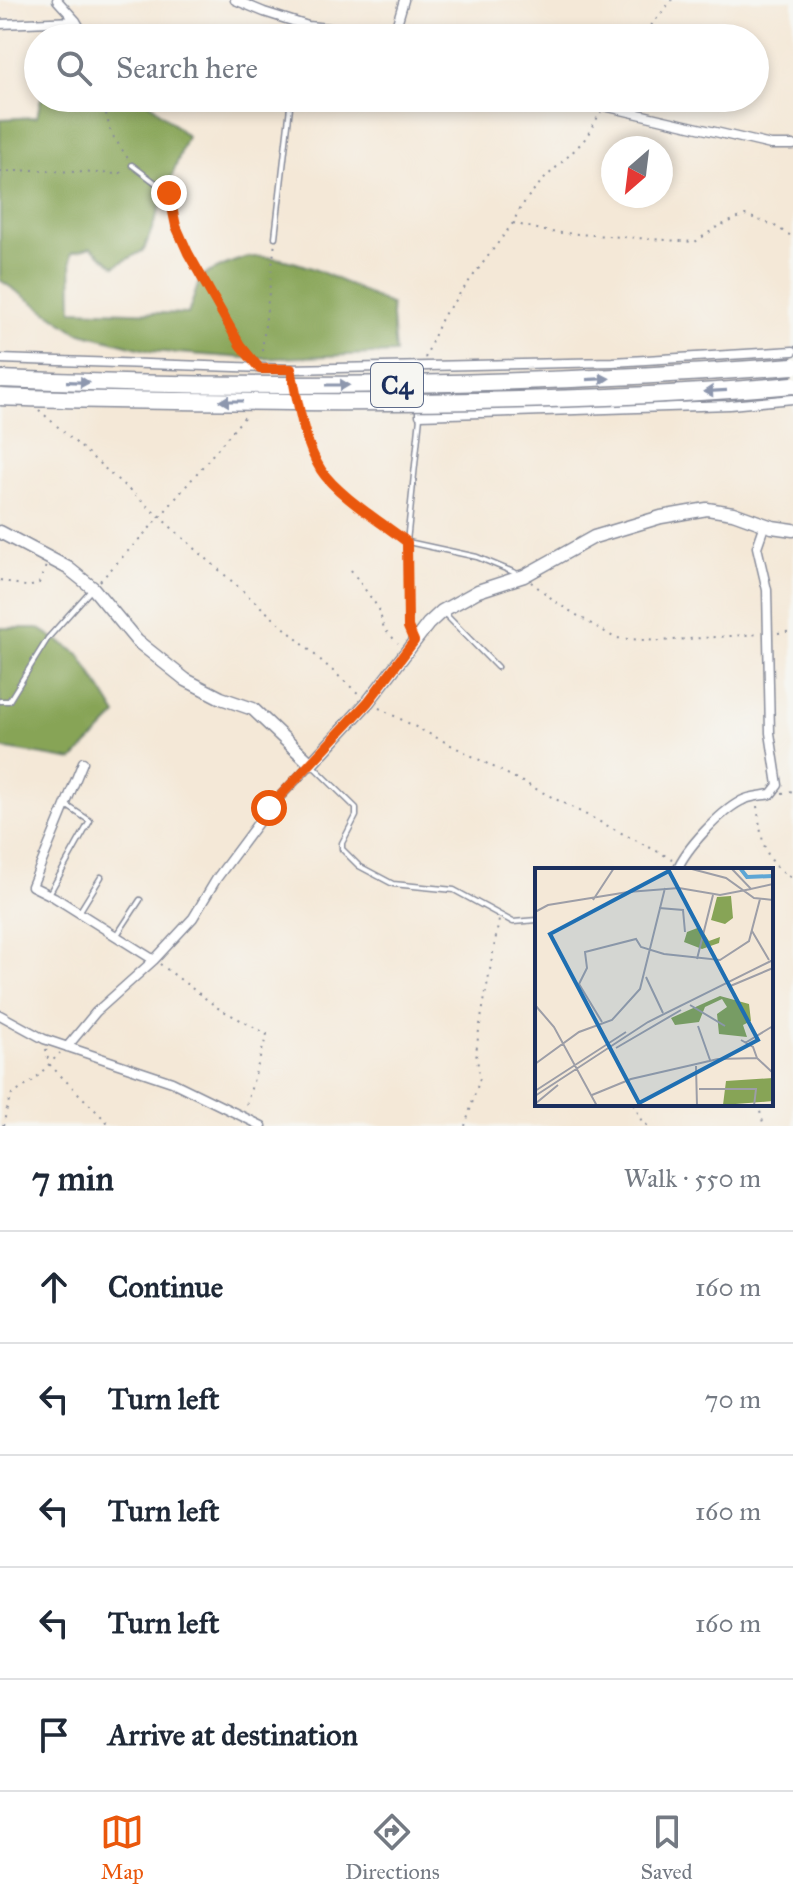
<!DOCTYPE html>
<html lang="en">
<head>
<meta charset="utf-8">
<style>
	:root { --surface:#fff; --page:#f6f6f7; --text:#1f2937; --muted:#747a83; --line:#e0e1e3; --accent:#ea580c }
	body { margin:0; font-family:"IM FELL Great Primer",serif; background:var(--page); color:var(--text) }
	.compass { position:absolute; left:601px; top:136px; width:72px; height:72px; border-radius:50%; background:var(--surface); box-shadow:0 4px 12px #0003; rotate:208deg }
	.stop { position:absolute; width:24px; height:24px; margin:-18px; border:6px solid #ea580c; border-radius:50%; background:#fff }
	.stop.end { background:#ea580c; border-color:#fff; box-shadow:0 2px 8px #0008 }
	.list { margin:0; padding:0; list-style:none }
	h2 { display:flex; justify-content:space-between; align-items:center; height:104px; margin:0; padding:0 32px; font-size:34px }
	h2 small { font-size:26px; font-weight:400; color:var(--muted) }
	.list li { display:grid; grid-template-columns:52px 1fr auto; gap:24px; align-items:center; box-sizing:border-box; height:112px; padding:0 32px; border-top:2px solid var(--line) }
	.list b { display:block; font-size:30px; white-space:nowrap }
	.list em { font-size:26px; font-style:normal; color:var(--muted) }
	.icon { flex:none; width:44px; height:44px; fill:none; stroke:currentColor; stroke-width:2; stroke-linecap:round; stroke-linejoin:round }
	.map { position:relative; flex:none; width:793px; height:1126px; overflow:hidden }
	.search { position:absolute; background:var(--surface); box-shadow:0 4px 12px #0003; left:24px; right:24px; top:24px; height:88px; display:flex; align-items:center; gap:20px; box-sizing:border-box; padding:0 28px; border-radius:44px; color:var(--muted); font-size:30px }
	.sheet { height:664px; background:var(--surface) }
	nav { display:flex; justify-content:space-around; align-items:center; box-sizing:border-box; height:112px; border-top:2px solid var(--line); background:var(--surface); font-size:22px; color:var(--muted) }
	nav a { display:grid; justify-items:center; gap:4px }
	nav .on { color:var(--accent) }
	.map>svg:first-child { display:block }
	.forest { fill:#87a456; stroke:#516a5a; stroke-width:2 }
	.lines { fill:none; stroke-linecap:round; stroke-linejoin:round }
	.lane-casing { stroke:#888c9a; stroke-width:7 }
	.street-casing { stroke:#888c9a; stroke-width:11 }
	.secondary-casing { stroke:#888c9a; stroke-width:15 }
	.path { stroke:#888c9a; stroke-width:2; stroke-dasharray:2 6; stroke-linecap:butt }
	.lane { stroke:#fff; stroke-width:4 }
	.street { stroke:#fff; stroke-width:8 }
	.secondary { stroke:#fff; stroke-width:12 }
	.highway-bridge-casing { stroke:#888c9a; stroke-width:19; stroke-linecap:butt }
	.highway-bridge { stroke:#fff; stroke-width:16 }
	.oneway { fill:#8d97ae }
	.route { stroke:#ea580c; stroke-width:10 }
	.labels { text-anchor:middle; dominant-baseline:central; stroke-width:8; stroke-linejoin:round; paint-order:stroke }
	.shield { fill:#f6f6f2; stroke:#5d6b8a; stroke-width:2 }
	.shield-label { font-size:26px; font-weight:bold; fill:#1b2f5e }
	.inset-river { fill:none; stroke:#5ea6d5; stroke-width:4 }
	.inset-road { fill:none; stroke:#9d9ea7; stroke-width:2 }
	.view { fill:#1f6fb2; fill-opacity:0.15; stroke:#1f6fb2; stroke-width:4 }
	.inset-edge { fill:none; stroke:#1b2f5e; stroke-width:4 }
</style>
</head>
<body>
<div class="map">
<svg width="793" height="1126" viewBox="0 0 793 1126">
	<rect width="100%" height="100%" fill="#f6f6f2"/>
	<filter id="ink" filterUnits="userSpaceOnUse"><feTurbulence type="fractalNoise" baseFrequency=".0125" numOctaves="2"/><feDisplacementMap in="SourceGraphic" scale="16" xChannelSelector="R" yChannelSelector="G"/><feConvolveMatrix kernelMatrix="1 2 1 2 8 2 1 2 1" color-interpolation-filters="sRGB"/></filter>
	<filter id="wash" filterUnits="userSpaceOnUse"><feTurbulence type="fractalNoise" baseFrequency=".006" numOctaves="4" result="noise"/><feDisplacementMap in="SourceGraphic" scale="32" xChannelSelector="R" yChannelSelector="G"/><feGaussianBlur stdDeviation="1.8" result="paint"/><feColorMatrix in="noise" values="0 0 0 0 0 0 0 0 0 0 0 0 0 0 0 0 0 1.4 0 .05"/><feComposite in="paint" operator="in"/></filter>
	<g filter="url(#wash)">
		<rect width="100%" height="100%" fill="#f4e8d7"/>
		<path class="forest" d="M41 98H144L187 136 144 250 115 266 91 247 71 253 72 310 188 314 201 276C218 269 236 258 254 257 296 253 353 288 391 305L395 353 258 359 150 351 77 332 0 280V119L37 117Z
			M0 628H38L79 654 117 715 73 760 0 748Z"/>
	</g>
	<g filter="url(#ink)">
		<g class="lines">
			<defs>
				<path id="lane" d="M303 38 307 28
					M132 165 169 193 176 226 188 253 240 345 258 367
					M275 237 291 98
					M408 542 477 557 518 574
					M445 614 497 667
					M413 639 408 627 407 542 420 417
					M0 701H9L48 638 91 590
					M311 764 356 808V816L342 843V849L359 866 393 884 454 890 513 922 537 920
					M49 894 90 821 66 805
					M80 911 101 877
					M117 935 140 900"/>
				<path id="street" d="M57 0 76 21 86 38
					M235 0 264 12 308 26 421 38
					M0 24 76 21
					M394 34 404 0
					M589 98 604 106 771 145H793
					M0 359 291 369 613 362 793 351
					M420 400V415L730 405 793 399
					M83 762 32 886 54 897 154 960
					M677 870C686 848 720 812 741 801 749 796 761 796 771 794L778 785 770 733 767 590 757 547 765 524
					M0 1015 44 1039 172 1082 262 1126
					M67 1047 96 1012 154 960 193 918 217 878 269 808 311 764"/>
				<path id="secondary" d="M0 532 68 568 93 588 137 641 186 680 221 698 253 709 311 764 368 702 428 624 442 611 478 591 524 576 594 537 661 517 707 509 733 513 772 527 793 530"/>
			</defs>
			<use href="#lane" class="lane-casing"/>
			<use href="#street" class="street-casing"/>
			<use href="#secondary" class="secondary-casing"/>
			<path class="path" d="M641 38 672 0
				M102 98 111 133 129 160
				M0 172 32 170 119 174 125 169
				M513 223 549 232 695 242 717 227 745 215 773 225 793 237
				M425 358 443 316 513 223C528 187 559 168 584 140 590 132 595 121 601 112
				M261 359 275 242
				M39 410 360 695
				M301 415C307 434 311 454 321 470 337 495 377 518 400 536
				M351 570 379 609 384 629 398 643
				M0 580 29 587 39 583 46 566
				M100 581 160 517 246 415
				M531 582 560 605 615 638 659 641 760 634
				M778 633 793 631
				M379 708 672 859
				M782 793 793 791
				M757 806C762 839 762 861 793 879
				M160 964 218 1008 267 1034 245 1109
				M46 1049 49 1064 111 1126
				M634 1104 642 1122 648 1126
				M758 1104 764 1126
				M3 1126 10 1096 32 1082 60 1053
				M465 1126 480 1078 476 1053 479 1030 499 920"/>
			<use href="#lane" class="lane"/>
			<use href="#street" class="street"/>
			<use href="#secondary" class="secondary"/>
			<defs>
				<path id="highway-bridge" d="M0 379C265 390 529 386 793 366
					M0 397C97 401 194 401 291 402 458 403 626 400 793 385"/>
			</defs>
			<use href="#highway-bridge" class="highway-bridge-casing"/>
			<use href="#highway-bridge" class="highway-bridge"/>
		</g>
		<defs><path id="oneway-solid" d="M-6-.8H1V-3.2L6.5 0L1 3.2V.8H-6Z" transform="scale(2)"/></defs>
		<g class="oneway">
			<use href="#oneway-solid" transform="translate(598 379) rotate(-3)"/>
			<use href="#oneway-solid" transform="translate(78 382) rotate(2)"/>
			<use href="#oneway-solid" transform="translate(338 385)"/>
			<use href="#oneway-solid" transform="translate(715 391) rotate(177)"/>
			<use href="#oneway-solid" transform="translate(231 401) rotate(-180)"/>
		</g>
	</g>
	<g class="lines" filter="url(#ink)">
		<path class="route" d="M169 193 176 226 188 253 240 345 260 369H291C298 402 303 441 321 470 336 494 384 524 407 542L408 627 414 641 368 702 269 808"/>
	</g>
	<g class="labels">
		<rect class="shield" x="371" y="363" width="52" height="44" rx="6"/>
		<g class="shield-label">
			<text x="397" y="385">C4</text>
		</g>
	</g>
	<g transform="translate(535 868)">
		<rect width="238" height="238" fill="#f4e8d7"/>
		<path d="M196 28 198 50 190 56 176 52 182 29ZM165 59 174 73 185 69 184 75 167 81 149 74 152 64ZM185 128 214 136 216 153 208 157 212 169 184 166 182 146 192 139 187 131 170 139 164 154 140 157 136 150ZM238 210V233L188 237 191 213Z" fill="#87a456"/>
		<path class="inset-river" d="M205 0 212 9 238 8"/>
		<path class="inset-road" d="M153 0 191 10 219 30 238 32M196 0 216 21 238 16M58 32 79 0M124 40 148 42 150 64M0 44 13 37 93 24 144 20 185 27 216 21M217 63 234 92M162 91 178 27M111 109 128 145M193 119 238 100M0 137 19 159 62 238M155 137 190 158M67 154 44 116 52 100 50 84 101 71 106 79 129 86 185 92 214 73 225 31M163 158 175 192M206 172 218 179 222 190M210 175 238 158M81 180 146 142M0 196 44 164 77 152 105 121 130 20M161 198 162 238M164 221H221L219 238M0 223 91 164M57 227 96 211 183 191 222 190 238 205M0 228 113 154 238 92M0 236 23 217"/>
		<path class="view" d="M134 3 223 172 104 235 15 66Z"/>
		<rect width="238" height="238" class="inset-edge"/>
	</g>
</svg>
<svg class="compass" viewBox="-18 -18 36 36"><path d="M0-13l5 13h-10z" fill="#e53935"/><path d="M0 13l5-13h-10z" fill="#747a83"/></svg>
<div class="stop" style="left:269px;top:808px"></div>
<div class="stop end" style="left:169px;top:193px"></div>
<div class="search"><svg class="icon" aria-label="search" viewBox="0 0 24 24"><circle cx="10" cy="10" r="6"/><path d="M15 15l6 6"/></svg>Search here</div>
</div>
<section class="sheet">
<h2>7 min<small>Walk · 550 m</small></h2>
<ul class="list">
<li><svg class="icon" aria-label="ahead" viewBox="0 0 24 24"><path d="M12 20V5M6 11l6-6 6 6"/></svg><div><b>Continue</b></div><em>160 m</em></li>
<li><svg class="icon" aria-label="left" viewBox="0 0 24 24"><path d="M17 20v-9H6M10 6l-5 5 5 5"/></svg><div><b>Turn left</b></div><em>70 m</em></li>
<li><svg class="icon" aria-label="left" viewBox="0 0 24 24"><path d="M17 20v-9H6M10 6l-5 5 5 5"/></svg><div><b>Turn left</b></div><em>160 m</em></li>
<li><svg class="icon" aria-label="left" viewBox="0 0 24 24"><path d="M17 20v-9H6M10 6l-5 5 5 5"/></svg><div><b>Turn left</b></div><em>160 m</em></li>
<li><svg class="icon" aria-label="arrive" viewBox="0 0 24 24"><path d="M6 21V4h12l-3 4 3 4H6"/></svg><div><b>Arrive at destination</b></div></li>
</ul>
</section>
<nav>
<a class="on"><svg class="icon" aria-label="map" viewBox="0 0 24 24"><path d="M3 6l6-2 6 2 6-2v14l-6 2-6-2-6 2zM9 4v14M15 6v14"/></svg>Map</a>
<a><svg class="icon" aria-label="directions" viewBox="0 0 24 24"><path d="M12 3l9 9-9 9-9-9zM9 14v-3h6M13 9l2 2-2 2"/></svg>Directions</a>
<a><svg class="icon" aria-label="saved" viewBox="0 0 24 24"><path d="M7 4h10v16l-5-4-5 4z"/></svg>Saved</a>
</nav>
</body>
</html>
